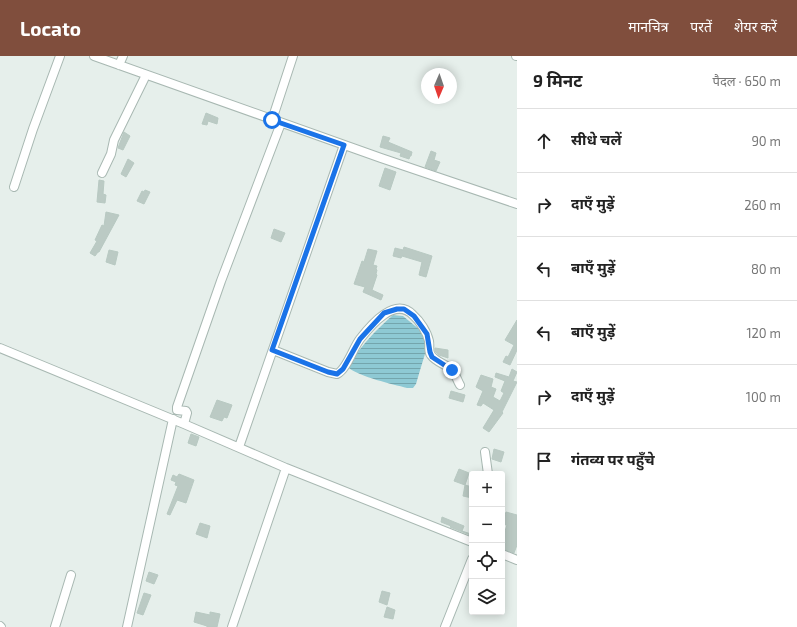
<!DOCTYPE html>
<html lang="hi">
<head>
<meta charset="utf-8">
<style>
	:root { --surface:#fff; --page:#f2f2f2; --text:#222; --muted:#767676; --line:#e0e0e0; --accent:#804e3d }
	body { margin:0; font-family:"Exo 2","Noto Sans Devanagari",sans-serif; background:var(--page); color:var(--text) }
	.controls { position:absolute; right:12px; bottom:12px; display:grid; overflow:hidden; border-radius:4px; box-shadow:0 2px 10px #0003 }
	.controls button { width:36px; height:36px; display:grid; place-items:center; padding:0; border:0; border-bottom:1px solid var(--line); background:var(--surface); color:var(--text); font:20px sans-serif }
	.compass { position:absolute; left:421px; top:12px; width:36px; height:36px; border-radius:50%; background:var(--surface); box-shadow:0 2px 10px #0003; rotate:182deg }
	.stop { position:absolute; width:12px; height:12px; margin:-9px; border:3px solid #1a73e8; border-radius:50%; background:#fff }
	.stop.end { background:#1a73e8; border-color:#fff; box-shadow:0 1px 4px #0008 }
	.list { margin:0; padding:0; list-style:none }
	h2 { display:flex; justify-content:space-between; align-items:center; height:52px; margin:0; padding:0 16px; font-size:17px }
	h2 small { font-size:13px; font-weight:400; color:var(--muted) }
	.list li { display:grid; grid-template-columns:26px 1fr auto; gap:12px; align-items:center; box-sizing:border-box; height:64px; padding:0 16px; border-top:1px solid var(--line) }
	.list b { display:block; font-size:15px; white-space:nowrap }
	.list em { font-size:13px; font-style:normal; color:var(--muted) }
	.icon { flex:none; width:22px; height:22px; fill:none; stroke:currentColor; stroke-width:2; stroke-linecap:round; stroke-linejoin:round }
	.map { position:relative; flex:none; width:517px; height:571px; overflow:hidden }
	header { display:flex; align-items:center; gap:24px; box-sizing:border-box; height:56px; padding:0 20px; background:var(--accent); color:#fff }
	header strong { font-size:19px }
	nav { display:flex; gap:22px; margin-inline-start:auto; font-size:14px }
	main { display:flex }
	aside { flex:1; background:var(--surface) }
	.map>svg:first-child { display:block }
	.water { fill:url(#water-rules) }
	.building { fill:#bbcac4; stroke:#b8c9c2 }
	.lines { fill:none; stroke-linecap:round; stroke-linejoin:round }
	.minor-casing { stroke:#a8b8b2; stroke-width:10 }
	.minor { stroke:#fff; stroke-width:8 }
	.route { stroke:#1a73e8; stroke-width:5 }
</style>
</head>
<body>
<header>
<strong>Locato</strong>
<nav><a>मानचित्र</a><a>परतें</a><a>शेयर करें</a></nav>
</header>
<main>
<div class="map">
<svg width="517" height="571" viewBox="0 0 517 571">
	<defs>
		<pattern id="water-rules" width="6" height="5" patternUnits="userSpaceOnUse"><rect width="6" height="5" fill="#8ec9d4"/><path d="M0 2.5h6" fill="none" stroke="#74a5ad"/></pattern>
	</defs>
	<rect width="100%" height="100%" fill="#e6efeb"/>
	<path class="water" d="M393 259 403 260 420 274 426 285 425 298 421 311 416 328 413 332H407C392 328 360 321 349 312 355 295 379 271 393 259Z"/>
	<path class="building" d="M206 57 218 62 217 68 208 65 207 69 202 68Z
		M124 76 130 80 123 94 118 92Z
		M383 80 390 82 388 86 412 96 411 100H410L409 103 400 100 401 97 380 91Z
		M431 95 436 97 434 104 440 106 436 115 425 111Z
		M128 103 134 107 126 121 121 118Z
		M385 112 396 116 390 134 379 130Z
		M99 124 104 125 103 138 106 139 105 147 97 146Z
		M145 134 150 136 144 148 137 145 142 135 144 136Z
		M106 156 119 159 99 196H98L95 200 90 197 97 185 95 184 102 169 104 170Z
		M274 173 285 177 281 186 271 182Z
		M404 191 432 200 426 221 419 219 422 206 402 200 401 202 393 200 395 192 403 194Z
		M368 193 377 195 373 209 377 210 376 213 377 214 376 218 377 219 372 234 383 239 381 244 363 236 365 231 354 228 362 205 364 206Z
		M109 194 118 196 115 209 106 206Z
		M517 264V294L510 309 503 306 506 300 508 301 514 289 505 284Z
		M435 292 448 294V302L439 299 435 295Z
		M512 313 517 316 513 325 517 326 502 356 503 357 489 376 483 372 494 354 483 347 481 350 477 349 483 335 476 331 481 319 493 323 491 331 496 333 493 341 500 345 504 337 501 335 505 325 495 321 496 317 509 321Z
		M451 335 465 339 463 346 449 342Z
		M217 344 232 349 227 362 224 361 222 365 210 361Z
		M191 378 199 381 196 390 188 387Z
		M494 393 504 396 501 406 492 403Z
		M459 413 469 417 465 429 454 425Z
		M179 418 194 424 186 447 177 444 170 459 167 458 178 430 175 429 176 426 171 424 173 419 177 421Z
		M465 429 472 431V442L463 440Z
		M506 456 517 459V489L514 497 503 493 506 486 502 484 507 469 502 468Z
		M442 461 464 470 462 475 471 478 470 479 450 471 451 470 441 466Z
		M200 467 210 470 207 482 196 478Z
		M149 516 158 519 154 528 146 525Z
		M382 535 390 537 387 549 379 546Z
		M144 537 151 539 143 559 137 557Z
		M387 551 395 554 393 563 384 561Z
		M196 556 210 559V556L220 558 217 571H207V570L194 566Z"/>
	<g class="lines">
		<defs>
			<path id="minor" d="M94 0 381 102 517 148
				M516 0H517
				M119 9 123 0
				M272 64 293 0
				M102 117 111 98 114 84 146 19
				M14 131 33 73 60 0
				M0 292 184 368 286 412 472 486
				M273 294 328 316 337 318C347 313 353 292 360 283 371 269 395 240 413 259 420 265 427 276 429 285 430 290 428 295 431 299 436 306 445 308 451 313 455 316 457 324 460 329
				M184 368 187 357 186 355 177 354V351L221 225 281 67
				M239 391 344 89
				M485 396 488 418
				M502 498 517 504
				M0 570 1 571
				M55 571 71 519
				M127 571 173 363
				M232 571 286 412
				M445 571 472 503"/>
		</defs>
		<use href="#minor" class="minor-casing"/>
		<use href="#minor" class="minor"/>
	</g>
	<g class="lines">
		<path class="route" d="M272 64 344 89 272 294 328 316 337 318 343 313 360 283 384 257 397 253H404L414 260 427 278 430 296 432 301 452 314"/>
	</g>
</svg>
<div class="controls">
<button>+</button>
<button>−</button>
<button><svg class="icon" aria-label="locate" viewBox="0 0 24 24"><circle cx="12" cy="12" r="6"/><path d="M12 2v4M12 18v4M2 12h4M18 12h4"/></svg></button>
<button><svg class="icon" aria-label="layers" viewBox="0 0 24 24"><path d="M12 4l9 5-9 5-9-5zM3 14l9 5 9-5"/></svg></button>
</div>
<svg class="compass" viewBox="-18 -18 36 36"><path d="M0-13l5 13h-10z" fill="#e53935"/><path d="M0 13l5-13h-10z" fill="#767676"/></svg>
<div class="stop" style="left:272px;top:64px"></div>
<div class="stop end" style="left:452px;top:314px"></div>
</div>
<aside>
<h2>9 मिनट<small>पैदल · 650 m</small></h2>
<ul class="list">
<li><svg class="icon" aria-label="ahead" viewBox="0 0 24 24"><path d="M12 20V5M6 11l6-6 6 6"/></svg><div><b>सीधे चलें</b></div><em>90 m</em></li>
<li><svg class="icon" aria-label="right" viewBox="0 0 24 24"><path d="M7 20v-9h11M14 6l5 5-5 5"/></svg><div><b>दाएँ मुड़ें</b></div><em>260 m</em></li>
<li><svg class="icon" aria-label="left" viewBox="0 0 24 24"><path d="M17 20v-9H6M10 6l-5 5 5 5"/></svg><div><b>बाएँ मुड़ें</b></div><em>80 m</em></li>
<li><svg class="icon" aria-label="left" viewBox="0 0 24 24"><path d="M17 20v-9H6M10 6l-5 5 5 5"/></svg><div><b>बाएँ मुड़ें</b></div><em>120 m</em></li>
<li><svg class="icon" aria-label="right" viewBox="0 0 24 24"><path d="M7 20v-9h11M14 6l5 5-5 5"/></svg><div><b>दाएँ मुड़ें</b></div><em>100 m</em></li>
<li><svg class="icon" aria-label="arrive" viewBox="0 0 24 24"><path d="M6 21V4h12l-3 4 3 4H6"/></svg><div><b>गंतव्य पर पहुँचे</b></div></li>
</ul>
</aside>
</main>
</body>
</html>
